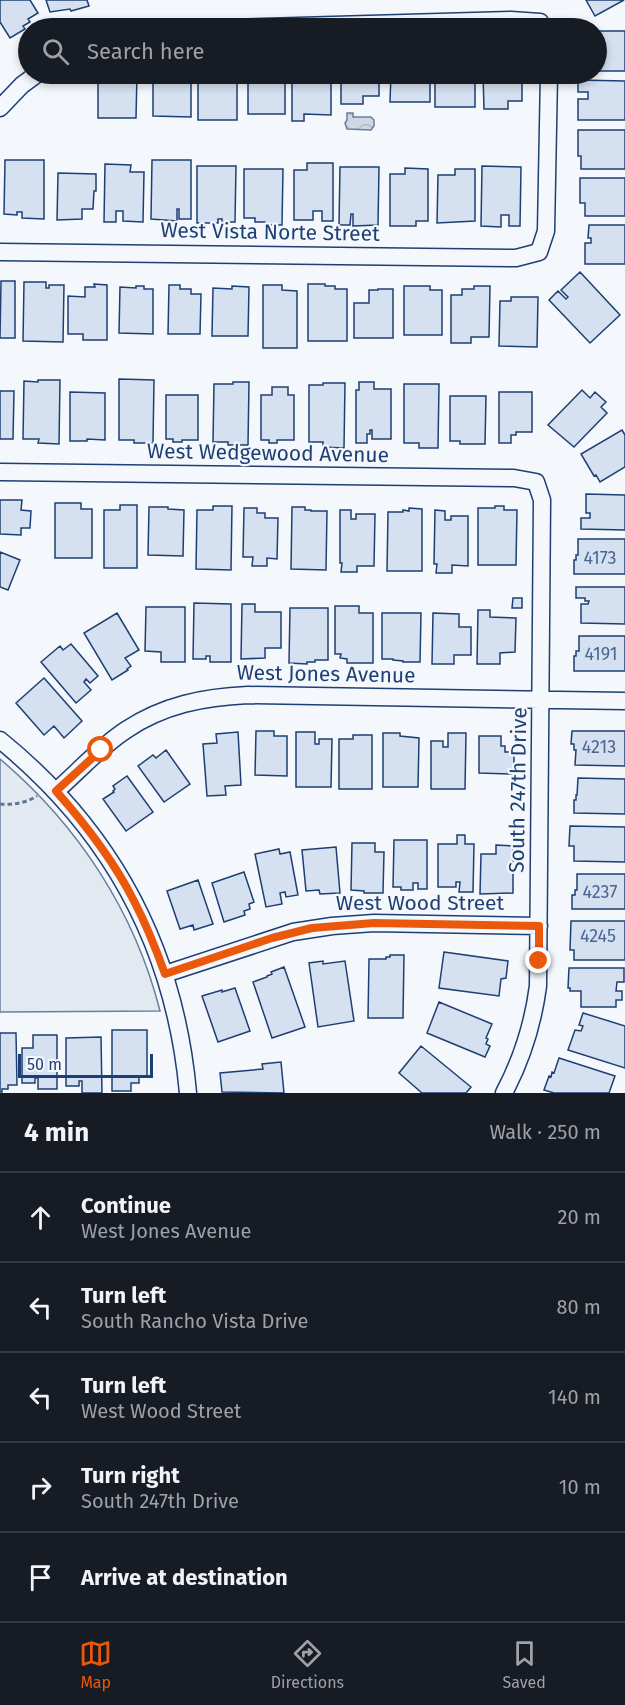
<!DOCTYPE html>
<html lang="en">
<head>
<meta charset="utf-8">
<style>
	:root { --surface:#171b24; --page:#20242c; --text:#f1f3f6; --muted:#9ea1a6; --line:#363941; --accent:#ea580c }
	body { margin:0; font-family:"Fira Sans",sans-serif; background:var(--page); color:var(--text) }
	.scale { position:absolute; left:18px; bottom:15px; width:135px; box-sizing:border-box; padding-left:6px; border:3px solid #1d3f73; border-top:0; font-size:16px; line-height:21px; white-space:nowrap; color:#1d3f73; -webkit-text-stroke:4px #f4f7fb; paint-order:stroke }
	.stop { position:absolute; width:18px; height:18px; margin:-14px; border:4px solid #ea580c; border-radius:50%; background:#fff }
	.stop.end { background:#ea580c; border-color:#fff; box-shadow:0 2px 6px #0008 }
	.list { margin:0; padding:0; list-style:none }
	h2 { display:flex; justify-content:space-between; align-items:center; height:78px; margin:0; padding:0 24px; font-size:26px }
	h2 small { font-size:20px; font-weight:400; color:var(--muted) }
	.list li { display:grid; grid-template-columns:39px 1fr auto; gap:18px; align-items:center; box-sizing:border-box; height:90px; padding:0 24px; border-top:2px solid var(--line) }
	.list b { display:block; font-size:22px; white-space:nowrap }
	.list p { margin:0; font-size:20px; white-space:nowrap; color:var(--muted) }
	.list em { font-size:20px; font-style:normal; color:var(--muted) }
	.icon { flex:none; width:33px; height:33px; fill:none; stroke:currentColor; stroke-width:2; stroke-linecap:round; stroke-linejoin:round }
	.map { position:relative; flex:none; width:625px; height:1093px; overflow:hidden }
	.search { position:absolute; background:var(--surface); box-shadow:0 3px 9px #0003; left:18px; right:18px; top:18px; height:66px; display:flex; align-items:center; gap:15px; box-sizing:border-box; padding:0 21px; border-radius:33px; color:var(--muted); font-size:22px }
	.sheet { height:528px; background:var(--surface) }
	nav { display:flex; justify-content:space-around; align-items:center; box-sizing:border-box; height:84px; border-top:2px solid var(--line); background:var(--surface); font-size:16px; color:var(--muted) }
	nav a { display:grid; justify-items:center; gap:3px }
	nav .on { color:var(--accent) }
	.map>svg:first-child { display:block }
	.park { fill:#e3e9f0; stroke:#687fa3; stroke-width:1.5 }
	.water { fill:url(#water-waves); stroke:#687fa3; stroke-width:1.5 }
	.building { fill:#d5e0f0; stroke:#1d3f73; stroke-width:1.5 }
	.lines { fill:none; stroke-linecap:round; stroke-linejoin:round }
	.minor-casing { stroke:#1d3f73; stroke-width:19 }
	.path { stroke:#5e769c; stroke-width:3; stroke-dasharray:4.5 3; stroke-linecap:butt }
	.minor { stroke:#f4f7fb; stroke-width:16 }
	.route { stroke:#ea580c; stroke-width:8 }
	.labels { text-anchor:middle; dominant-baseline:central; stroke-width:4.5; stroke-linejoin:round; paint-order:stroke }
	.number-label { font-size:18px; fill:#4b6792 }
	.street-label { font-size:21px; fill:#1d3f73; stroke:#f4f7fb }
</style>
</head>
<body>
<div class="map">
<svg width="625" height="1093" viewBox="0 0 625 1093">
	<defs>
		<pattern id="water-waves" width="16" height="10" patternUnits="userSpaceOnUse" patternTransform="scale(1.5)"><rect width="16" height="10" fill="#cfd7e4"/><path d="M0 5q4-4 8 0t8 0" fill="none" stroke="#b1bac7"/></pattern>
	</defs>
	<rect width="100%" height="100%" fill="#f4f7fb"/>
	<path class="park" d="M0 759C78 825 135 912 160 1011L0 1012Z"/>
	<path class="water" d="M347 113H353V117H371L374 120V126L371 130 347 129 345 123 347 120Z"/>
	<path class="building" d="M0 0H30L38 13 28 19 30 22 23 26 25 29 10 38 0 22Z
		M46 0H87L89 6 71 11 70 9 50 12Z
		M586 0H624L595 16Z
		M596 31H625V71H596Z
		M105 74H137L136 118H98V79H105Z
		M153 74H177V76H181V74H191V117L153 116Z
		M198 74H237V120H198Z
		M248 74H285V114H248Z
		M292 74H331V115L304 114V121H292Z
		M341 74H379V96H363V104H341Z
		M391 74H430V102H390Z
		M435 74H475V107H435Z
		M483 74H522V101H508V109H484Z
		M578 80 625 81V120H578V99H588V92H578Z
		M578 130H625V169H581V156H578Z
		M5 160H44V219L22 218V212H17V215L4 214Z
		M152 160H191V219H179V209H177V221L151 219Z
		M307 163H333V221H322V211H313V220H294V170H307Z
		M105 164 131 165 130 172H144L143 222 123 221V211H116V222H104Z
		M197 166H236L235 222H222V219H218V223H197Z
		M482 166 521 167 520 226H509V215H501V227L481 226Z
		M340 167H379L378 225 353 226V214H351L350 225H339Z
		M405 168 428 169V221H416V226H390V174H405Z
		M244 169H283L282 225H265V222H255V218H244Z
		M455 169H475V221L437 223 438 175H455Z
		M58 173 96 174V191H94L93 209H82V219L57 220Z
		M580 178H625V216H585V203H580Z
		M589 225H625V264H585V243H591V238H588Z
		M580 272 620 315 590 343 549 300 558 291 566 299 568 297 561 290Z
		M1 281H15V338H0Z
		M24 282H46V288H49V285H64L63 342 23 341Z
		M94 284 107 285V340H83V334H68V296L85 297V287H95Z
		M308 284H325V286H335V289H347V341H308Z
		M169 285H180V289H191V294H201L200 334H168Z
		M263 285H282V290L297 291V348H263Z
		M136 286H144V289H153V334L119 333 120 287 136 288Z
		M232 286 249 287 248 336H212L213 288 232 289Z
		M404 286H430V290H442V335H404Z
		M474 286H490L489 337H471V343H451V295H462V289H474Z
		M378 289H393V338H354V303H369V290H378Z
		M511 297H538L537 347 499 346 500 301H511Z
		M119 379 154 380 153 443H134V440H119Z
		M38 380H60L59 444 38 443 39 439H23L24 381 38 382Z
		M233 382H249L248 445H228V442H213L214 384H233Z
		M359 382H374V389H391V439H372V430H370V434H367V443H356V390H359Z
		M323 383H345L344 448 323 447V442H309V385H323Z
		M404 384H439L438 448H419V443H404Z
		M272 387H288V395H294V440H277V443H269V440H261V395H272Z
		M582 390 590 398 595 392 606 402 601 407 607 413 574 447 548 425Z
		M0 391H14L13 439H0Z
		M70 392 105 393V440L87 439V441H70Z
		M499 392H532V432H516V435H511V443H499Z
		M166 395H198V440H182V442H173V439H166Z
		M450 396H486L485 444H460V441H450Z
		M622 430 625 435V467L600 482 596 475 594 476 581 454Z
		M586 494 625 495V530L581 529V518H590V513H586Z
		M0 500H22L21 510 31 511 30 528H21V535L0 534Z
		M55 503H81V509H92V558H55Z
		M120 505H137V568H104V510H120Z
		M213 506H232L231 570 196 569 197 510H213Z
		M495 506H504V510H517L516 565H478V508H495Z
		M149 507H168V509L184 510 183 556 148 555Z
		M292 507H305V510H311V511H327L326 570 291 569Z
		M244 508H257V513H265V518H278L277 559 267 558V566H252L253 557H243Z
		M409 508 422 509V571H387L388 512H403V510L409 511Z
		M340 510H351V519H356V514H375L374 566H357V572H341L342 563H340Z
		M435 510 445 511V520H451V516H468V566L452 565V573H436L437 564H434Z
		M578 539H625V574H574V560H576V555H578Z
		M0 552 20 560 8 590 0 587Z
		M576 587H625V624L581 623V604H588L589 601H585V598H576Z
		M513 598H522V608H512Z
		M194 603 231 604V662H210V656H206V659H193Z
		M242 604H255V612H281V648H265V658L241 659Z
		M335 606H359V613H373V663H347V659L340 658 341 654H335Z
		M146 607H185V662H161V652L145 651Z
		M290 608H328V660H315V662H307V664L289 663Z
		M478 610H490V617L516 618 515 652 500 653V664H477Z
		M117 613 139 650 125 658 131 666 127 669 128 670 112 680 84 633Z
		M382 613H421L420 662H403V661L393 660V659H382Z
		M433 613 459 614V627H471V655H454V664H432Z
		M579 636H625V671H574V656H576V651H579Z
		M71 644 98 676 90 683 86 679 84 682 91 690 76 703 41 662 60 646 63 650Z
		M44 678 82 721 64 738 54 726 44 735 16 703Z
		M256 731H274V736H287V776L255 775Z
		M572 731H625V766L575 765 576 750H574V744H571Z
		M238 732 241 785 225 786 226 795 207 796 203 744 217 743 216 734Z
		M296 732H315V744H319V739H332L331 787H296Z
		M383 733H400V736L419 738 418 787H383Z
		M448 733H466L465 789H431V741H443V747H448Z
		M353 735H372V789H339V739H353Z
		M479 736H501V746H505V752H514V774L479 773Z
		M166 750 190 784 164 802 138 766 153 755 156 758Z
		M127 776 153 812 126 831 103 799 114 792 113 791 115 789 113 786Z
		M578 778 625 779V814L574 813V800H576V795H577Z
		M570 826 625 827V862L574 861V846H569Z
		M457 835H465V844H474L473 892H459L460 882H456V887H438V844H457Z
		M394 840H427V889H418V883H413V890H401V887H393Z
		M352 843H375V852H384L383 893H364V891L351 890Z
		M496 845 513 846V893L480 894 481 854H496Z
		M336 847 340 893 320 894 319 890 306 891 302 850Z
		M279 849 280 854 290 852 298 895 286 897 285 892 280 893 282 904 266 907 255 854Z
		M244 872 254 902 249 904 250 909 244 911 245 915 224 922 212 883Z
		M577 874H625V909H572V895H575V890H577Z
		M198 880 213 924 194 930 193 925 180 929 167 891Z
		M571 921H625V960H574V950H570Z
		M444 952 508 961 506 978 501 979 499 996 439 988Z
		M390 955H404L403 1018H368L369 959H386V957H390Z
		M323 961V964L345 961 354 1021 318 1027 309 963Z
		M284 967 305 1027 272 1038 253 982 267 977V976L272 974 271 972Z
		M569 968H624V982H617L616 991H622V1000H616V1007H581V991H570V988H568Z
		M235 988 250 1031 218 1042 202 996 222 990V992Z
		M439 1002 492 1024 486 1038 488 1039 486 1044 490 1046 485 1057 427 1033Z
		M583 1013 625 1026V1068L568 1050 575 1030 581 1031 583 1026 579 1025Z
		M112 1030H147V1077H139V1083H131V1091H112Z
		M0 1033H16L17 1085H8V1089H2V1092H0Z
		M33 1035H57V1089H38V1078H35V1083H22V1048H33Z
		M101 1037 102 1093H82V1081H79V1086H66V1038Z
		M421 1046 471 1087 466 1093H422L399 1073Z
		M559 1058 615 1076 609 1093H554L544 1090 549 1076 551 1077 552 1072 554 1073Z
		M281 1062 284 1093 222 1092 220 1073 263 1069 262 1064Z"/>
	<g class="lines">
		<defs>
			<path id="minor" d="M229 28 511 20 540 22 543 28
				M0 108 22 85 37 74
				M0 252 516 258 539 252 546 231 549 74
				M0 472 514 478 536 482 542 500 538 986C533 1024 522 1059 504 1093
				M0 740C112 831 175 949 188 1093
				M56 791C79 771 100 747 126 730 163 705 204 697 248 695L625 701
				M165 974 293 932 332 926 374 923 539 926"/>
		</defs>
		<use href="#minor" class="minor-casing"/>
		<path class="path" d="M0 804C13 805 26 803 37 796"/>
		<use href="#minor" class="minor"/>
	</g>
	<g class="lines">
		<path class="route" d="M101 750 56 791C86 825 114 861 134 901 146 924 156 949 165 974L272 938 312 928 374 923 539 926V961"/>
	</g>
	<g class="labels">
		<g class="number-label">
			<text x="600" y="558">4173</text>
			<text x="601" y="654">4191</text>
			<text x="599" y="747">4213</text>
			<text x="600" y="892">4237</text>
			<text x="598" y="936">4245</text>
		</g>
		<g class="street-label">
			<text transform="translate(270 232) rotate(1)">West Vista Norte Street</text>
			<text transform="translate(268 453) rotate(1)">West Wedgewood Avenue</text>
			<text transform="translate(326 674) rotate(1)">West Jones Avenue</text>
			<text transform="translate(518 790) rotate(-89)">South 247th Drive</text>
			<text x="420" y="903">West Wood Street</text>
		</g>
	</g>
</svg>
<div class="scale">50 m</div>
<div class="stop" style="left:101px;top:750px"></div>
<div class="stop end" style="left:539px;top:961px"></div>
<div class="search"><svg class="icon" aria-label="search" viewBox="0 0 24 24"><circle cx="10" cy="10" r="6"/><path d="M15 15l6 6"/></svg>Search here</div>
</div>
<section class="sheet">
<h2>4 min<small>Walk · 250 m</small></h2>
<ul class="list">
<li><svg class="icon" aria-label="ahead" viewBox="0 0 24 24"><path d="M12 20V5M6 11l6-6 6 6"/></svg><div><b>Continue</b><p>West Jones Avenue</p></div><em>20 m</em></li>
<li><svg class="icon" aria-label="left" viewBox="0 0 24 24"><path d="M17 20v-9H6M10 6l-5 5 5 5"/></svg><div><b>Turn left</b><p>South Rancho Vista Drive</p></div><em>80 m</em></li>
<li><svg class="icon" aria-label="left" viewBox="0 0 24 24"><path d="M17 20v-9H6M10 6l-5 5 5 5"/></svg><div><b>Turn left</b><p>West Wood Street</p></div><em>140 m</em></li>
<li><svg class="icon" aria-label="right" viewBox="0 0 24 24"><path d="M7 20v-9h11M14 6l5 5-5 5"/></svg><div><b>Turn right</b><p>South 247th Drive</p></div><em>10 m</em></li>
<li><svg class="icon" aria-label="arrive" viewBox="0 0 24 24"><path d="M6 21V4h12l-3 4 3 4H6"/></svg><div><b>Arrive at destination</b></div></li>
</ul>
</section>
<nav>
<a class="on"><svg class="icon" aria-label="map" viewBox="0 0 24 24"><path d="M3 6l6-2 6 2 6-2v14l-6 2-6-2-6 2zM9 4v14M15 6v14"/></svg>Map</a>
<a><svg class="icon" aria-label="directions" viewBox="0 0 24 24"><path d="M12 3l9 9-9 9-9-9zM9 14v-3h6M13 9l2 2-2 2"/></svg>Directions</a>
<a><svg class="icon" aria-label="saved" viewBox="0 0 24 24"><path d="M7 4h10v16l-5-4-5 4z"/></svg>Saved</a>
</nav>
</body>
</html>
